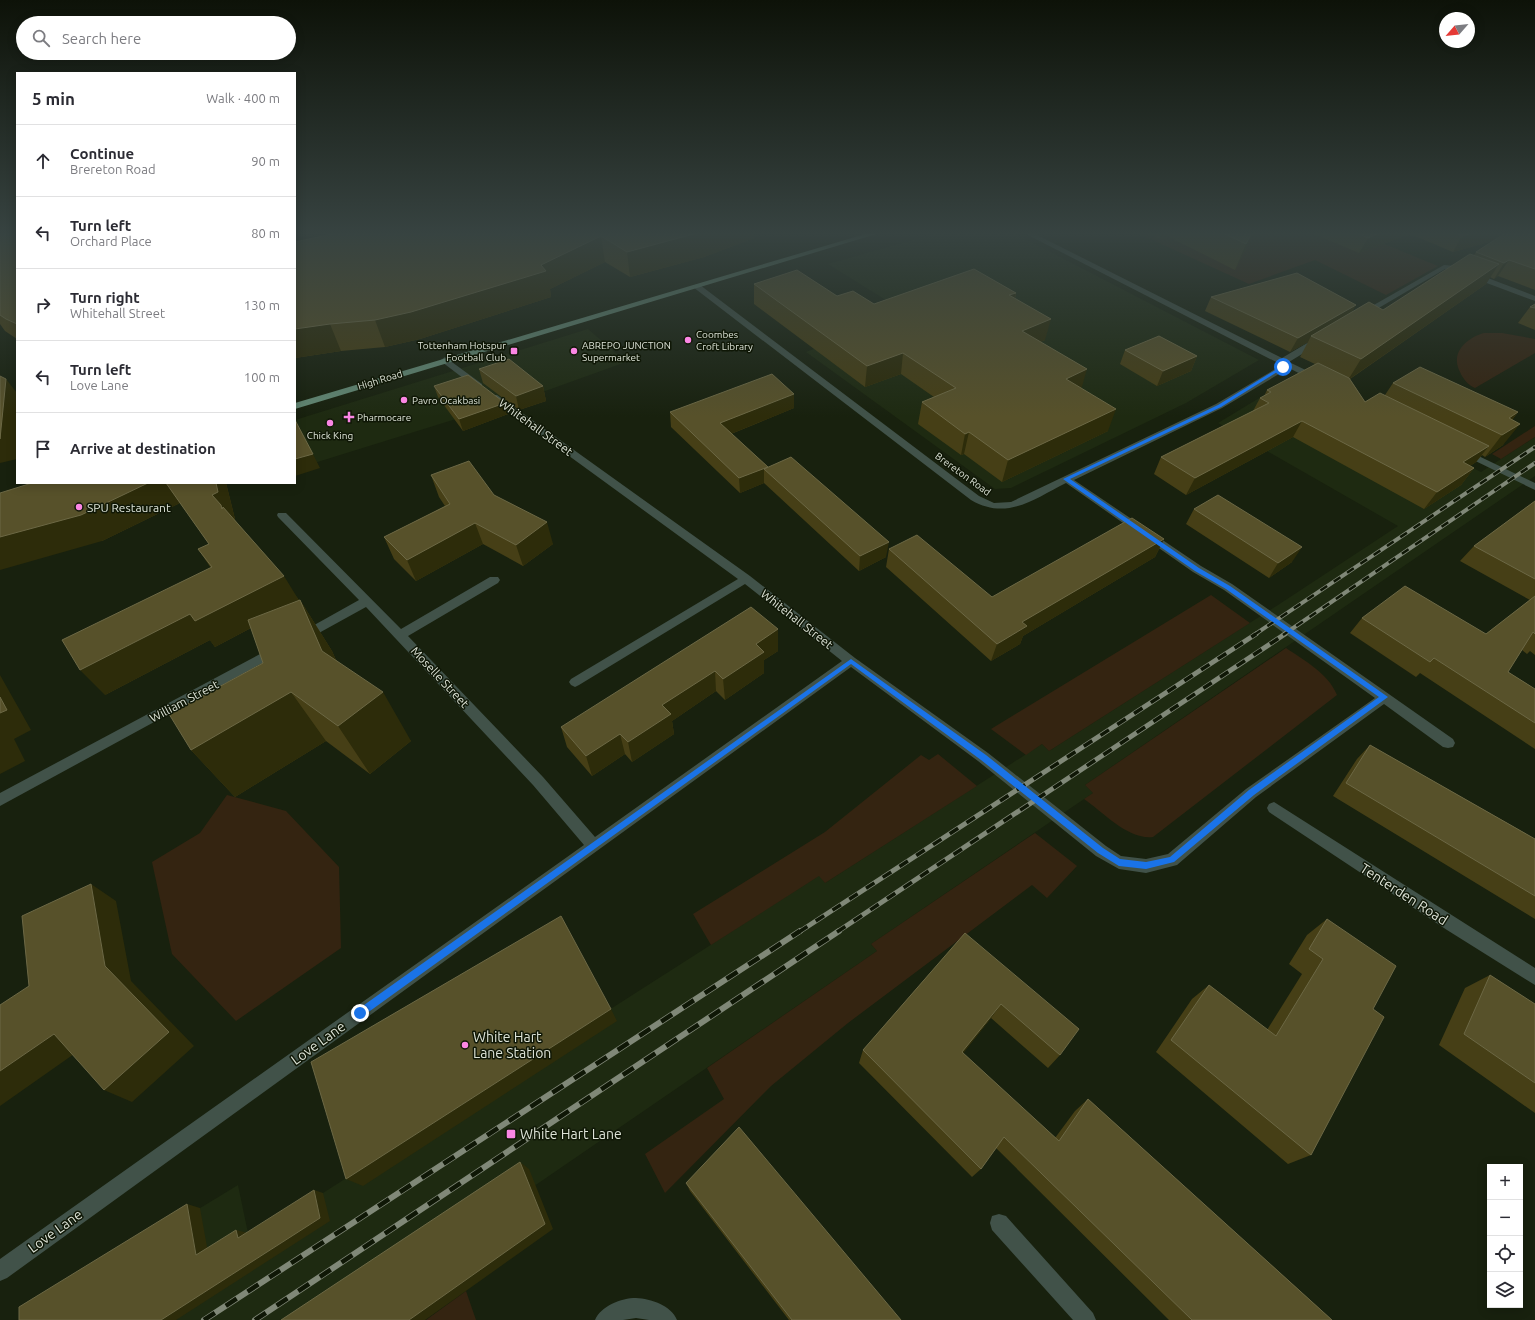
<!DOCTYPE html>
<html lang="en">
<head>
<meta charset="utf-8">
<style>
	:root { --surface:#fff; --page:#f2f2f3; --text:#2b2b33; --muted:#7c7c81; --line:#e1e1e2 }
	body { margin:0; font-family:Ubuntu,sans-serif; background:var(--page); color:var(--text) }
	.controls { position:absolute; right:12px; bottom:12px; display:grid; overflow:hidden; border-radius:0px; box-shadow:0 2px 10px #0003 }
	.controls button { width:36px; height:36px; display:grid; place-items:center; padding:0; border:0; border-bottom:1px solid var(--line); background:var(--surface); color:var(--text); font:20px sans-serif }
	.compass { position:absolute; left:1439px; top:12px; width:36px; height:36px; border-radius:50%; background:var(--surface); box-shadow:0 2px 10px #0003; rotate:242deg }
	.stop { position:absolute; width:12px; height:12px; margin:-9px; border:3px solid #1a73e8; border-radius:50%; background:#fff }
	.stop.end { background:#1a73e8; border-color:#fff; box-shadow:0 1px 4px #0008 }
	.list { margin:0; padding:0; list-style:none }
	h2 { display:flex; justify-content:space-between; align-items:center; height:52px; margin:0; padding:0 16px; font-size:17px }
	h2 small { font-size:13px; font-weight:400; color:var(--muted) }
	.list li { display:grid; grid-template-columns:26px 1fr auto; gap:12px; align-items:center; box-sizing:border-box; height:72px; padding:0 16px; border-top:1px solid var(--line) }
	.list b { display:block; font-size:15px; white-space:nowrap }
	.list p { margin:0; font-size:13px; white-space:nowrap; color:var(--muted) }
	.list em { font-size:13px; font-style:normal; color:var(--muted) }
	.icon { flex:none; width:22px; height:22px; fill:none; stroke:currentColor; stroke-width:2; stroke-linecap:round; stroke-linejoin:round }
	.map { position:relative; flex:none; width:1535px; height:1320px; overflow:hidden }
	.search { position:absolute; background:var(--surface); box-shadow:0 2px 10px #0003; left:16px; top:16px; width:280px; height:44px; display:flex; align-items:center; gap:10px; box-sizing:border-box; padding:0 14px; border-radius:22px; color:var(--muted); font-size:15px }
	.panel { position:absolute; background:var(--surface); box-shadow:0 2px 10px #0003; left:16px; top:72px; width:280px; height:412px; border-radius:0px }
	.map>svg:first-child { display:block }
	.built { fill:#1e2a11 }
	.green { fill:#342411 }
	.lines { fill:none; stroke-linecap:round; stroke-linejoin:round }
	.minor { fill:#415249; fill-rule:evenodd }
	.primary { fill:#628773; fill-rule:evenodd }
	.rail-far2-casing { stroke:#808878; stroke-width:4 }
	.rail-far1-casing { stroke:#808878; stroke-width:5 }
	.rail-casing { stroke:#808878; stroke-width:6 }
	.rail-far2 { stroke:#0f1706; stroke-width:2.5; stroke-dasharray:8; stroke-linecap:butt }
	.rail-far1 { stroke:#0f1706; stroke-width:3.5; stroke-dasharray:10; stroke-linecap:butt }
	.rail { stroke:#0f1706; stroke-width:4.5; stroke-dasharray:13; stroke-linecap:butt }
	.wall { fill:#463f16 }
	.shaded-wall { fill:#2d2c0a }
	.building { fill:#57512a; stroke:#6c6845 }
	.route { fill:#1a73e8 }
	.poi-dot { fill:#fb86e4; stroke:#0f1706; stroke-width:1.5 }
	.labels { text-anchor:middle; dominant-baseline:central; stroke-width:3; stroke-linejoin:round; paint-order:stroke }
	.far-poi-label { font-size:10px; fill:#dde3d7; stroke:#0f1706; text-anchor:start }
	.far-street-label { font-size:10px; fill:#dde3d7; stroke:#0f1706 }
	.street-label { font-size:12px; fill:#dde3d7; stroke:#0f1706 }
	.poi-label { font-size:12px; fill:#dde3d7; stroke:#0f1706; text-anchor:start }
	.near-street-label { font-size:14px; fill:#dde3d7; stroke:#0f1706 }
	.near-poi-label { font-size:14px; fill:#dde3d7; stroke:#0f1706; text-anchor:start }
</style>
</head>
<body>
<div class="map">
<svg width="1535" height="1320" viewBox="0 0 1535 1320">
	<rect width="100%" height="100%" fill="#18210e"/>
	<path class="built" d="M941 232H1012L1259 360 1186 403 1011 488 995 489 806 352 905 312 828 264Z
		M588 329 626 362 537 394 295 469V420Z
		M1303 382 1481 472 1535 437V476L1085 785 1093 793 871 944 877 951 339 1320H37L36 1308 238 1185 248 1233 323 1193 820 875 825 883 1042 744 1049 751 1278 605 1398 526 1218 423 1279 386Z"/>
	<path class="green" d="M1135 232H1355L1438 266 1386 295 1315 260 1249 284Z
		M1484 333H1502L1535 339V353L1475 388C1468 385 1463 379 1460 372 1450 353 1466 338 1484 333Z
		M1535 426V437L1501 459 1492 454Z
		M1211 595 1250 623 1049 751 1042 744 1026 755 991 729Z
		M1286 648C1305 661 1328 673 1337 695L1153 837C1128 840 1103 812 1084 799L1093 793 1085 785Z
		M938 754 977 786 825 883 819 876 711 945 693 914 825 832 921 755 929 760Z
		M227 795 286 811 339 867 341 948 236 1021 172 954 152 862 200 833Z
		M1035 833 1077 866 1047 898 1032 885 848 1023 771 1086 665 1193 645 1154 724 1099 707 1068 877 951 871 944Z
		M466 1291 476 1320H426Z"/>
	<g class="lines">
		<path class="minor" d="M1022 232H1031L1282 358 1314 339H1320V343L1289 362 1318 376V380H1312L1289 368 1222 408 1074 480 1201 566 1232 584 1453 739 1455 743 1453 747 1448 748 1443 747 1384 704 1256 797 1177 865 1146 873 1119 869 1096 856 978 761 851 667 7 1278 0 1281V1259L584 845 533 785 366 607 308 639H300L298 636 300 633 359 600 278 517 277 515 278 513H286L401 629 490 577H498L500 580 498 583 408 636 543 777 595 837 842 661 745 584 579 685 575 687 571 685 569 682 571 679 738 579 491 399V395H497L750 576 855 658 988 753 1106 846 1121 856 1146 859 1168 854 1246 789 1375 698 1224 590 1193 572 1066 483C1034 499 1007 521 971 500L693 287 700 285 979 496 994 503 1011 502 1216 404 1282 365Z
			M1444 265 1456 266 1535 296V301L1452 270 1445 269 1365 316 1358 314Z
			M445 357 482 384V388H476L442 362 441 360Z
			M1464 449 1535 483V490L1461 454V450Z
			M275 646 279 648 281 651 279 654 0 806V793Z
			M1274 802 1535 968V985L1447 930 1269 812 1267 808 1269 804Z
			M999 1214 1006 1216 1093 1313 1096 1320H1073L992 1230 990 1223 992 1216Z
			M636 1298C651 1299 671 1305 677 1320H649L636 1318 623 1320H595C601 1306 621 1298 636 1298Z"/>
		<path class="primary" d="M872 232H883L295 409V403Z"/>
		<defs>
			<path id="rail-far2" d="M1254 635 1535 447
				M1283 635 1535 463"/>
			<path id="rail-far1" d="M799 932 1256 634
				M837 932 1285 634"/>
			<path id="rail" d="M204 1320 800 931
				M255 1320 839 931"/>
		</defs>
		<use href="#rail-far2" class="rail-far2-casing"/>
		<use href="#rail-far1" class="rail-far1-casing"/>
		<use href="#rail" class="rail-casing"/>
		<use href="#rail-far2" class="rail-far2"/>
		<use href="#rail-far1" class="rail-far1"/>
		<use href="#rail" class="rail"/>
	</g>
	<path class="wall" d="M0 232H17V339L5 331 0 324Z
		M341 232 754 238 704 257 630 277 605 262 550 289 551 297 420 339 385 347 341 351 295 358Z
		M1146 232H1253L1245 250 1235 270 1169 237 1159 239Z
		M1310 232H1535V290L1498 276 1494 279 1490 277 1486 284 1350 379 1365 402 1385 395 1393 383 1518 412 1512 420 1503 445 1485 457 1482 455 1476 462 1470 466 1474 468 1461 485 1424 509 1293 437 1186 495 1154 474 1161 457 1253 411 1260 398 1264 396 1267 390 1315 364 1300 357 1308 342 1290 352 1205 311 1211 297 1352 312 1383 310 1474 255 1476 252 1495 240 1453 252 1410 234 1359 253Z
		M754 284 874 304 1016 293 1015 299 1045 340 1040 342 1081 388 1108 431 1002 482 964 454 961 455 918 424 922 402 934 397 901 374 865 387 754 304Z
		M1535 304V330L1518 323 1530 307Z
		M1125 350 1197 356 1191 371 1157 386 1120 364Z
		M479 369 543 386 546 401 519 410 483 383Z
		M434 386 508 414 463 431 438 397Z
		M794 408 731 434 768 467 886 557 859 571 764 483 740 493 671 427 670 412Z
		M431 475 494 495 553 544 523 566 483 544 416 581 394 559 384 537 445 506 439 497Z
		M32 483H226L235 519H234L299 600H300L332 651 336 660 411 741 370 774 326 741 235 797 191 750 263 663 251 628 215 647 210 640 105 695 211 568 198 549 209 544 180 503 102 541Z
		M1535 501V655L1530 651 1527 654 1522 650 1508 672 1535 689V749L1420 673 1416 677 1350 633 1362 618 1486 634 1530 600 1460 561 1474 546Z
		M1194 509 1292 562 1269 578 1186 524Z
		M1164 539 1155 557 1023 636 1020 644 991 661 886 567 889 549 992 597Z
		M778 629V651L764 660V673L725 700 716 691 672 721 674 734 632 762 625 754 592 776 567 747 561 727Z
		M1370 745 1535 839V919L1333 796 1357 759Z
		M1327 919 1373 1009 1311 1155 1288 1164 1156 1052 1192 999 1209 985 1267 1030 1302 974 1289 964 1307 935Z
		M965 933 1060 1055 1048 1068 991 1018 963 1053 1055 1138 1075 1111 1088 1099 1332 1320H1169L996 1148 981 1169 972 1177 859 1063 863 1050Z
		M1490 975 1535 1004V1113L1439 1045 1465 988Z
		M686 1183 901 1320H789L690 1191Z"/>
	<path class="shaded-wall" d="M701 232H754V238L704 257 630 277 627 252Z
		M1162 232H1170L1169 237 1159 239Z
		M1252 232H1253L1245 250 1235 270 1246 244Z
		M1382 232H1411L1410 234 1359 253 1368 238Z
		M1476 232H1519V234L1453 252 1462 236Z
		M601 236 605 262 550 289 551 297 420 339 385 347 375 320 541 265Z
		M1509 260 1498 276 1494 279 1504 263Z
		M1499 264 1486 284 1348 380 1361 359Z
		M1016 293 1011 313 1009 295Z
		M1356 305 1349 318 1311 336 1308 342 1290 352 1298 338Z
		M1051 319 1045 340 1016 351 1022 331Z
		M330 324 341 351 295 358V329Z
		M903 353 901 374 865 387 867 366Z
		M1197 356 1191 371 1157 386 1163 371Z
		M1087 369 1081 390 1066 379Z
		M6 379 17 393V459L0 463V439Z
		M543 386 546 401 519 410 516 396Z
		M794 394V408L721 438 720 423Z
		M505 403 508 414 463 431 459 419Z
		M1116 409 1108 431 1002 482 1008 460Z
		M1518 412 1501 434 1509 418Z
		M1302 421 1293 437 1186 495 1195 478Z
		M1520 424 1503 445 1485 457 1502 435Z
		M969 432 964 454 961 455 965 434Z
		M1489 446 1476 462 1450 479 1463 462Z
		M313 454 320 468 295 476V459Z
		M768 467 764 469V483L740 493 739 478Z
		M1474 468 1461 485 1424 509 1437 492Z
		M148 483H166L180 503 102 541 0 570V537Z
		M216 483H226L235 519 231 521 212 495Z
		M547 522 553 544 523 566 516 545Z
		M475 523 483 544 416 581 407 560Z
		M1164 539 1155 557 1023 636 1020 644 991 661 997 644 1022 622Z
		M889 542 886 557 859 571 860 556Z
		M1302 547 1292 562 1269 578 1278 563Z
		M284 576 300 602 215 647 195 621Z
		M300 600 332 651 354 701 322 651Z
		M190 614 210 640 105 695 80 670Z
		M778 629V651L764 660V673L725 700 723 679 756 644Z
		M715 671 716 691 672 721 674 734 632 762 628 742 662 705Z
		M0 675 31 730 14 739 25 761 0 774Z
		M291 692 326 741 235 797 191 750Z
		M383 692 411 741 370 774 338 726Z
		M620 734 625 754 592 776 586 756Z
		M91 884 116 901 131 981 194 1046 132 1102 104 1090 105 966Z
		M1001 1004 991 1018 954 1065 962 1052Z
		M611 1009 617 1021 363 1186 346 1179Z
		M54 1034 84 1047 0 1106V1071Z
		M520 1162 529 1169 553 1229 425 1320H409Z
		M314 1190 323 1193 330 1221 176 1320H161Z
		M187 1204 200 1208 209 1258 196 1255Z
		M236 1230 248 1233 238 1238Z"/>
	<path class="building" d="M0 232H17V324L6 319 0 315Z
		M341 232H701L627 252 601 236 541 265 546 271 411 312 375 320 330 324 295 329V242Z
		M1221 232H1252L1246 244Z
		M1355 232H1382L1368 238Z
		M1454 232H1476L1462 236Z
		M1507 232H1535V269L1509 260 1504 263 1476 252Z
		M1470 254 1499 264 1361 359 1311 336 1369 302 1383 310Z
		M974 269 1016 293 1009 295 1051 319 1022 331 1087 369 1066 379 1116 409 1008 460 969 432 965 434 922 402 956 388 903 353 867 366 754 284 797 270 837 296 853 291 874 304Z
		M1297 273 1356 305 1298 338 1211 297Z
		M1535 304V308L1530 307Z
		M1159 336 1197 356 1163 371 1125 350Z
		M509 359 543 386 516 396 479 369Z
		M1318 363 1349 378 1365 402 1380 393 1489 446 1463 462 1474 468 1437 492 1302 421 1195 478 1161 457 1269 403 1260 398 1271 392 1267 390Z
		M1420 367 1518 412 1509 418 1520 424 1502 435 1393 383Z
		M772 374 794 394 720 423 768 467 739 478 670 412Z
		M468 375 505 403 459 419 434 386Z
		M0 376 6 379 0 439Z
		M295 420 313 454 295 459Z
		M791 457 889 542 860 556 764 469Z
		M469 461 494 495 547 522 516 545 475 523 407 560 384 537 450 504 431 475Z
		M32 483H148L81 515 0 537V493Z
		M166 483H216L218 492 212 495 221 505 222 509 223 507 284 576 195 621 190 614 80 670 62 640 212 567 198 549 209 544Z
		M1218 495 1302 547 1278 563 1194 509Z
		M1535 501V579L1474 546Z
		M1132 518 1164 539 1022 622 1027 626 997 644 889 549 917 535 992 597Z
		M1405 586 1486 634 1535 596V634L1533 632 1508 672 1535 689V723L1434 658 1430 662 1362 618Z
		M300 600 322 651 383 692 338 726 291 692 191 750 169 714 263 663 248 620Z
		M751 607 778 629 756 644 764 652 723 679 715 671 662 705 671 714 628 742 620 734 586 756 561 727Z
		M0 697 7 710 0 713Z
		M1370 745 1535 839V896L1346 783Z
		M91 884 105 966 169 1032 104 1090 54 1034 0 1071V1005L29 986 22 916Z
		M561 916 611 1009 346 1179 311 1062Z
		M1327 919 1396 966 1373 1009 1384 1017 1311 1155 1171 1040 1209 985 1276 1036 1323 959 1309 949Z
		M965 933 1079 1029 1060 1055 1001 1004 962 1052 1059 1141 1088 1099 1332 1320H1192L1004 1137 981 1169 863 1050Z
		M1490 975 1535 1004V1083L1464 1034Z
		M739 1127 901 1320H792L686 1183Z
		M520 1162 545 1224 409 1320H281Z
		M314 1190 320 1218 161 1320H19V1307L187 1204 196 1255 236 1230 238 1238Z"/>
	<linearGradient id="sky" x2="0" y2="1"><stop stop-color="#0d1208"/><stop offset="0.56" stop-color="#374341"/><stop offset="1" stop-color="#374341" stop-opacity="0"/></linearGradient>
	<rect width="1535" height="417" fill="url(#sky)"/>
	<path class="route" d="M1282 366 1285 367 1221 407 1070 479 1199 568 1230 586 1388 697 1254 795 1174 862 1146 869 1119 866 1098 853 981 760 851 664 363 1016H357V1010L851 659 986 755 1103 848 1120 859 1146 862 1170 857 1249 790 1379 697 1226 589 1195 571 1063 479 1218 405Z"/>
	<g class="poi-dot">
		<circle cx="688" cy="340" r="4"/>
		<rect x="510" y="347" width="8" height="8" rx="2"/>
		<circle cx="574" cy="351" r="4"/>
		<circle cx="404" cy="400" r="4"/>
		<path d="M347 411h4v4h4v4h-4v4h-4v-4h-4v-4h4z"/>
		<circle cx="330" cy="423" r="4"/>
		<circle cx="79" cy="507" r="4"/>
		<circle cx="465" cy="1045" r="4"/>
		<rect x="506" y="1129" width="10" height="10" rx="2"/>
	</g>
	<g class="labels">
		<g class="far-poi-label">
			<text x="696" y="334">Coombes<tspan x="696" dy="12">Croft Library</tspan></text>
			<text x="506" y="345" text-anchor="end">Tottenham Hotspur<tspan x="506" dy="12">Football Club</tspan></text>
			<text x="582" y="345">ABREPO JUNCTION<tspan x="582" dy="12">Supermarket</tspan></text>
			<text x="412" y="400">Pavro Ocakbasi</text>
			<text x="357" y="417">Pharmocare</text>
			<text x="330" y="435" text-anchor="middle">Chick King</text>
		</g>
		<g class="far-street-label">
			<text transform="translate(380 380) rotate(-17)">High Road</text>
			<text transform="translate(963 474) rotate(36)">Brereton Road</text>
		</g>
		<g class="street-label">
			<text transform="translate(536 427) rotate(36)">Whitehall Street</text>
			<text transform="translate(797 619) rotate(38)">Whitehall Street</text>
			<text transform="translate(440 677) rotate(47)">Moselle Street</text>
			<text transform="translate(184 701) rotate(-28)">William Street</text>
		</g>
		<g class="poi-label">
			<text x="87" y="507">SPU Restaurant</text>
		</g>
		<g class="near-street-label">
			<text transform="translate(1404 894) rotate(33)">Tenterden Road</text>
			<text transform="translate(318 1043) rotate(-36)">Love Lane</text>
			<text transform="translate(55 1231) rotate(-36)">Love Lane</text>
		</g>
		<g class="near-poi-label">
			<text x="473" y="1037">White Hart<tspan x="473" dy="16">Lane Station</tspan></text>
			<text x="520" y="1134">White Hart Lane</text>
		</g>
	</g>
</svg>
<div class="controls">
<button>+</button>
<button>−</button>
<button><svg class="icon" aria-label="locate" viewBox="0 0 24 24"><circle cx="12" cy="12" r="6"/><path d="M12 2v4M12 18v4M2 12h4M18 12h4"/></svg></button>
<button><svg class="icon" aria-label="layers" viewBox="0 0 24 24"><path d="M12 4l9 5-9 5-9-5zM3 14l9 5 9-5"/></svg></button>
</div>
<svg class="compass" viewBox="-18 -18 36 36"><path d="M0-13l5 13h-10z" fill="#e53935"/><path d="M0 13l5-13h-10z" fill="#7c7c81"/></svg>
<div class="stop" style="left:1283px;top:367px"></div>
<div class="stop end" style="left:360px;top:1013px"></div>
<div class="search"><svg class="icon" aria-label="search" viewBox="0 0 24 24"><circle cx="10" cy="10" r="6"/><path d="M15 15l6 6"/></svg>Search here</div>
<section class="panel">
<h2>5 min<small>Walk · 400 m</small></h2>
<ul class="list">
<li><svg class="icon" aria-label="ahead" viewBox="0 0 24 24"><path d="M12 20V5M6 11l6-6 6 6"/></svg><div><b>Continue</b><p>Brereton Road</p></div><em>90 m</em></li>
<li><svg class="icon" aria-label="left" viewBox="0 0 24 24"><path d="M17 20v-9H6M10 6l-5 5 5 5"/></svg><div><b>Turn left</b><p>Orchard Place</p></div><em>80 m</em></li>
<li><svg class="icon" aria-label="right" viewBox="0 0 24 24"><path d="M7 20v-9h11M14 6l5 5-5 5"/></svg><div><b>Turn right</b><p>Whitehall Street</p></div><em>130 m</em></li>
<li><svg class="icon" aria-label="left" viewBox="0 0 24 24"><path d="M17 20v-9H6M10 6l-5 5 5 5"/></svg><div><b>Turn left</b><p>Love Lane</p></div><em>100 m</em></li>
<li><svg class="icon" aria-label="arrive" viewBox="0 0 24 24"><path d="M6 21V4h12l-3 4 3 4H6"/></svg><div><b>Arrive at destination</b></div></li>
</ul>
</section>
</div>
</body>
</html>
